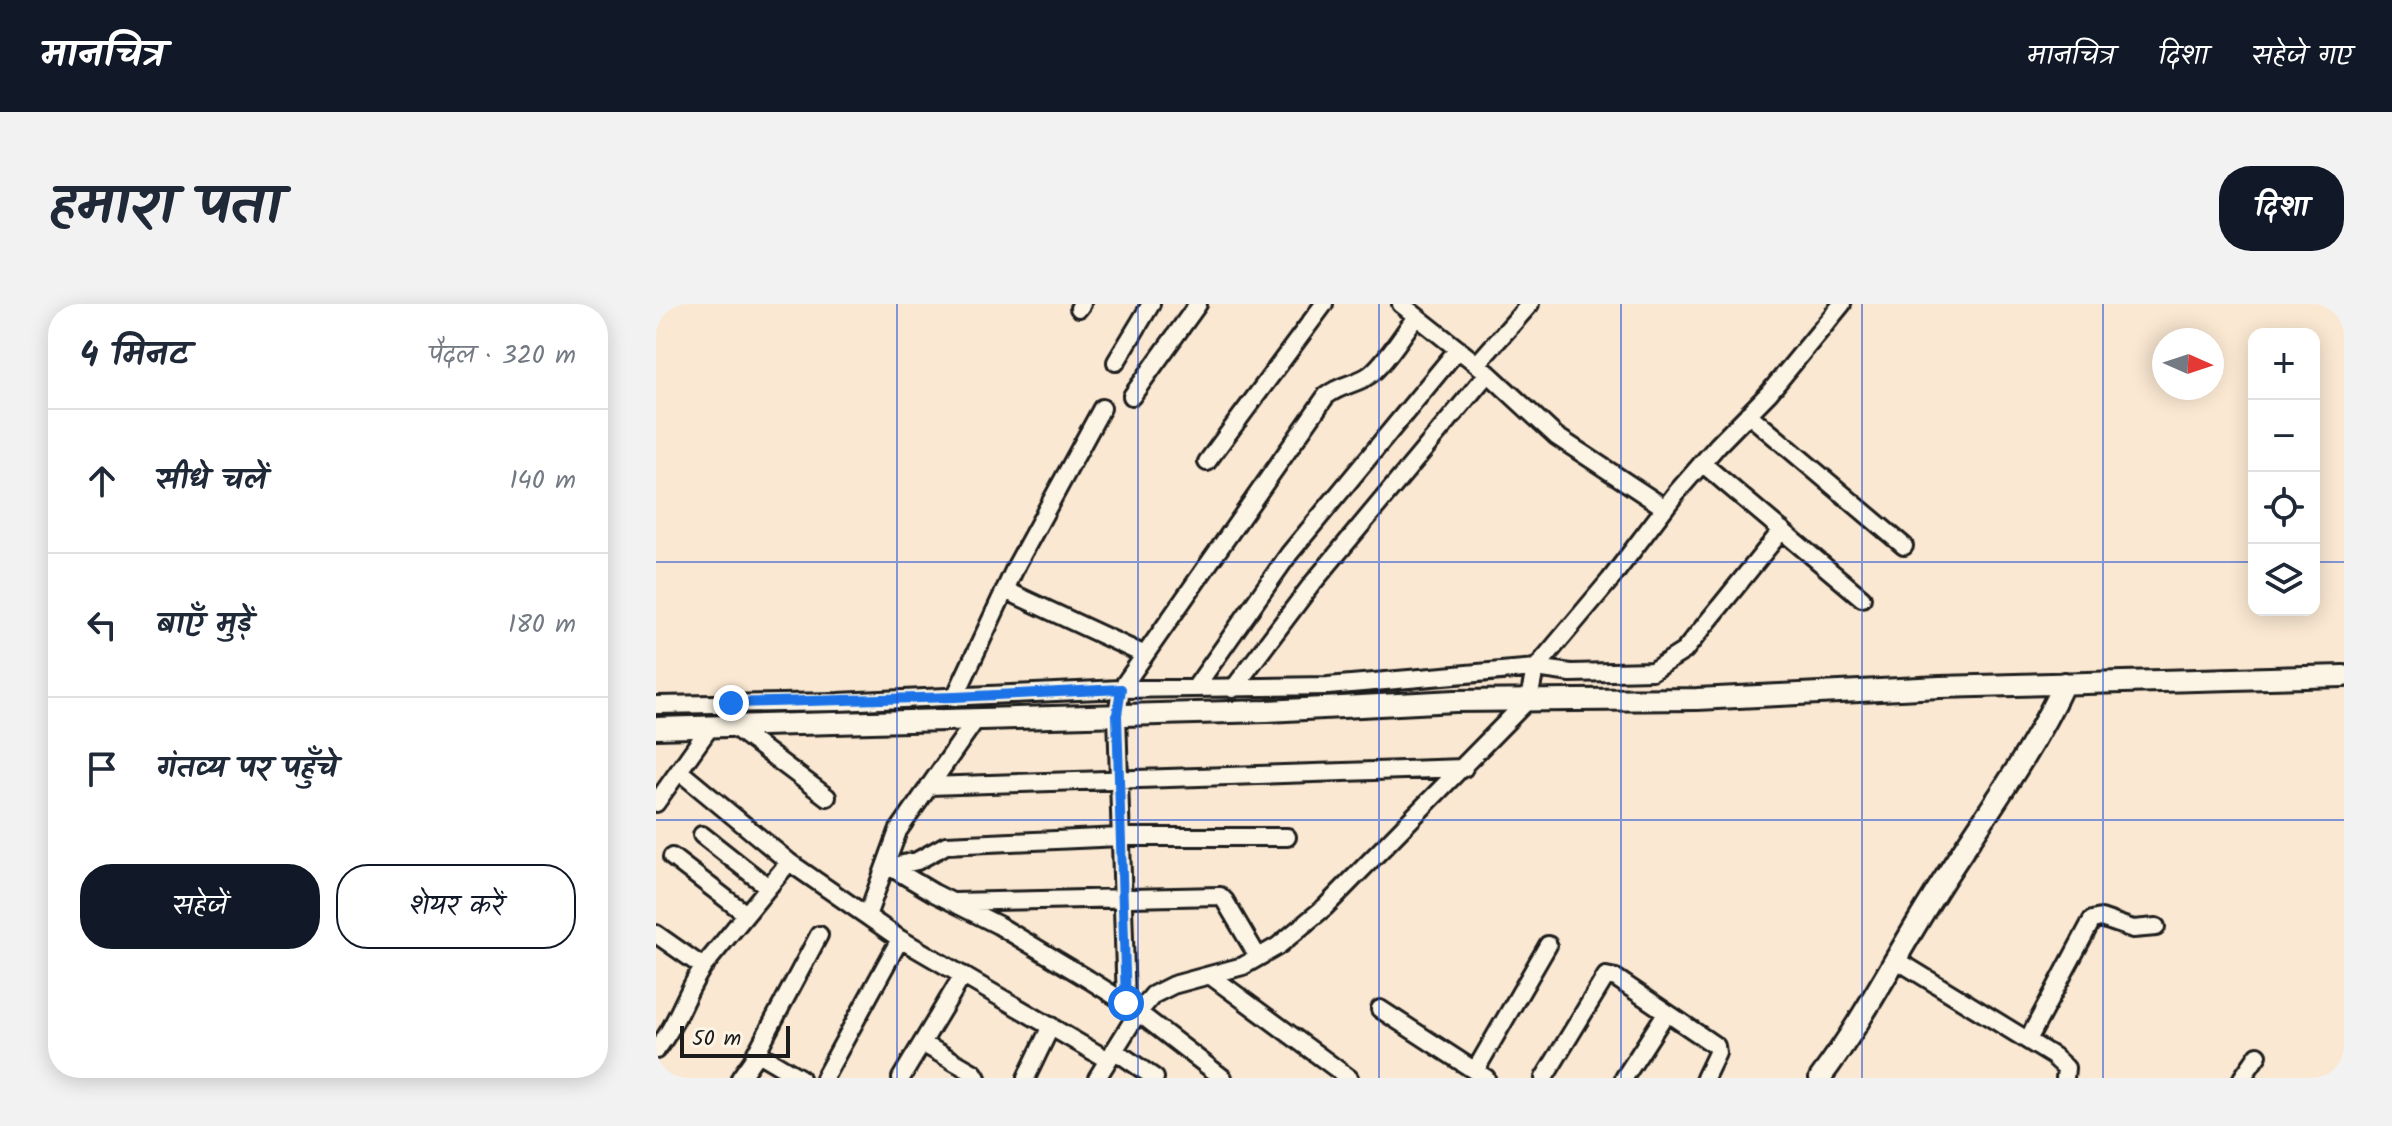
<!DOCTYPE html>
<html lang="hi">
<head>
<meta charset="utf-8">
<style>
	:root { --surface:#fff; --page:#f2f2f3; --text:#1f2937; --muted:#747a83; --line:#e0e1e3; --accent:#111827 }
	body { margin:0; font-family:Kalam,"Playpen Sans Deva",sans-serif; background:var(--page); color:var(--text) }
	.controls { position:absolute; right:24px; top:24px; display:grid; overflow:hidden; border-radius:16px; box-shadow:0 4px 20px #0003 }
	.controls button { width:72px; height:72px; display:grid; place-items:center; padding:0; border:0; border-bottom:2px solid var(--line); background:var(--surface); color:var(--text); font:40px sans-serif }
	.compass { position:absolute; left:1496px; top:24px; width:72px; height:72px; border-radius:50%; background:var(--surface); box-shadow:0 4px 20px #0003; rotate:93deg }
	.scale { position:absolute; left:24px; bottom:20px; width:110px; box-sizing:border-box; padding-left:8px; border:4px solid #1c1c1c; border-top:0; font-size:22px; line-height:28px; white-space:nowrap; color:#1c1c1c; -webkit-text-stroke:6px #fcf5e5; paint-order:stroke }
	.stop { position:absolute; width:24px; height:24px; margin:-18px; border:6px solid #1a73e8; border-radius:50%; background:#fff }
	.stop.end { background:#1a73e8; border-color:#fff; box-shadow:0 2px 8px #0008 }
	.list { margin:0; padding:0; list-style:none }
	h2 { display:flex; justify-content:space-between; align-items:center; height:104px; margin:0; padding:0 32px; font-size:34px }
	h2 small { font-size:26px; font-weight:400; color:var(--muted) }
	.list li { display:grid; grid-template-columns:52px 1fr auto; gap:24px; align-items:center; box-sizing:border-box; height:144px; padding:0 32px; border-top:2px solid var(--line) }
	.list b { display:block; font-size:30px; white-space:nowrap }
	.list em { font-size:26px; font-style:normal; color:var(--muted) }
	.actions { display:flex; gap:16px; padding:24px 32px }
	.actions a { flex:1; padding:18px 0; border:2px solid var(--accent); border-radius:32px; text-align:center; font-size:28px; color:var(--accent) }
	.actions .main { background:var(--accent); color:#fff }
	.icon { flex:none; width:44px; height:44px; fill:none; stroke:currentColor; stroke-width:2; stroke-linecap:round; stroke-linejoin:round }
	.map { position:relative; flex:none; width:1688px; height:774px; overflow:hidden; border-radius:32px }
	header { display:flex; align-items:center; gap:48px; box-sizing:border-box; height:112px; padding:0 40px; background:var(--accent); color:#fff }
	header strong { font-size:38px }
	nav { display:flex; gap:44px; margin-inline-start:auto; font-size:28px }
	.intro { display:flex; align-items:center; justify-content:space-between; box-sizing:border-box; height:192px; padding:0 48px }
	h1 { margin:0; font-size:56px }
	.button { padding:20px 36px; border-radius:32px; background:var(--accent); color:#fff; font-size:28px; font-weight:700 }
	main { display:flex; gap:48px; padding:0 48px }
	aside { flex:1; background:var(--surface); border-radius:32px; box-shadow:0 4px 20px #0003 }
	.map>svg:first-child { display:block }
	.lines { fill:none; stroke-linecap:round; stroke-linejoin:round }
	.minor-casing { stroke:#1c1c1c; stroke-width:22 }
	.tertiary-casing { stroke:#1c1c1c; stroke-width:26 }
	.minor { stroke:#fcf5e5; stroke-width:16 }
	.tertiary { stroke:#fcf5e5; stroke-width:20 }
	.route { stroke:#1a73e8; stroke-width:10 }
	.grid { fill:none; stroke:#1d4ed8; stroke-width:2; stroke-opacity:0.55 }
</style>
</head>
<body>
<header>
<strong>मानचित्र</strong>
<nav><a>मानचित्र</a><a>दिशा</a><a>सहेजे गए</a></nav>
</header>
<div class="intro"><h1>हमारा पता</h1><a class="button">दिशा</a></div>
<main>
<aside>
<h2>4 मिनट<small>पैदल · 320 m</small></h2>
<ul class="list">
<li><svg class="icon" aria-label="ahead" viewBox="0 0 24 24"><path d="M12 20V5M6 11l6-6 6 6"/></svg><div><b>सीधे चलें</b></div><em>140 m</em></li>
<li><svg class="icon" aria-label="left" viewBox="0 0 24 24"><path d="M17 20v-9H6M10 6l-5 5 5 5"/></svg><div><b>बाएँ मुड़ें</b></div><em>180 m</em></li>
<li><svg class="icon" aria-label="arrive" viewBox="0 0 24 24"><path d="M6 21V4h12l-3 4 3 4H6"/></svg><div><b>गंतव्य पर पहुँचे</b></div></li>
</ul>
<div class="actions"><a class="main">सहेजें</a><a>शेयर करें</a></div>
</aside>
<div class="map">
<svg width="1688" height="774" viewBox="0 0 1688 774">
	<rect width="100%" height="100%" fill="#fae8d2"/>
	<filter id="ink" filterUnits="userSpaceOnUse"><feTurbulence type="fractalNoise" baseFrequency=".0125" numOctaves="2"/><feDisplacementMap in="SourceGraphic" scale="16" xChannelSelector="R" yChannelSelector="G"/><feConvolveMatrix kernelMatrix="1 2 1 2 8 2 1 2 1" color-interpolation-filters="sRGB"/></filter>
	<g filter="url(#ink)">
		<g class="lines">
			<defs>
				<path id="minor" d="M745 0 832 69 900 132 1009 204
					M423 4 426 0
					M460 58 495 0
					M821 60 874 0
					M476 92 542 0
					M1092 110 1248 242
					M551 158 668 0
					M1046 159 1206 294
					M349 286 489 351
					M539 384 633 250 802 45
					M577 385 656 280 832 69
					M299 393 361 260 446 104
					M0 401 182 398 465 385 672 382 880 364 915 369 996 367 1028 347 1126 226
					M78 423 171 493
					M23 467 133 558 244 635 452 756
					M273 482 808 464
					M0 499 54 423
					M46 531 112 583
					M16 553 90 610
					M231 561 278 589 342 621 432 675 470 699 567 774
					M234 563 261 557 290 541 464 533H631
					M298 598 564 592 569 597 602 653
					M211 612 242 527 321 414
					M0 630 47 663
					M1239 655 1397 752 1410 764 1409 774
					M555 672 693 774
					M470 699 461 411 465 385 670 92C686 79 704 80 716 69 733 54 746 31 760 13
					M724 705 830 774
					M1372 736 1436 616 1445 614 1477 625 1500 623
					M266 739 318 769 321 774
					M0 746C21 721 29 689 47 663L133 558
					M458 746 499 774
					M100 748 144 774
					M819 767 892 641
					M84 774 96 757 163 631
					M168 774 244 635
					M245 774 307 671
					M370 774 395 722
					M441 774 481 710 497 691 517 681 587 662 622 642 669 603 870 398C877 388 875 376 880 364L954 276 1021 188 1062 141 1113 89 1186 0
					M888 774 950 672 960 674 1060 742 1061 749 1049 774
					M968 774 1010 709
					M1586 774 1602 751"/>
				<path id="tertiary" d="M0 424 611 407 799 397 1041 395 1284 383 1688 372
					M1164 774C1207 717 1239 653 1277 593 1321 522 1373 455 1408 379"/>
			</defs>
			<use href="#minor" class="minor-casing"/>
			<use href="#tertiary" class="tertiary-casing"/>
			<use href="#minor" class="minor"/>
			<use href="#tertiary" class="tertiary"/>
		</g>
	</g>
	<g class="lines" filter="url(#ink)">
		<path class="route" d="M75 399 299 393 465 385 461 411 470 699"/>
	</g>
	<path class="grid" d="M241 0V774M482 0V774M723 0V774M965 0V774M1206 0V774M1447 0V774M0 258H1598M1658 258H1688M0 516H1688"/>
</svg>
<div class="controls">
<button>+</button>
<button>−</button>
<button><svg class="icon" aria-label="locate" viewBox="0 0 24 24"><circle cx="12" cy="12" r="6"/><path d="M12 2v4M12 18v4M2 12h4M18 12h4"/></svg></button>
<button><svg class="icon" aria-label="layers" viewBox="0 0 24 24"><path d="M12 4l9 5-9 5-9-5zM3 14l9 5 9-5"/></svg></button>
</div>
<svg class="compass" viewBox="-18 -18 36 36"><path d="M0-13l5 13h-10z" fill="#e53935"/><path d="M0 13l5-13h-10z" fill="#747a83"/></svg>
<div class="scale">50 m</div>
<div class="stop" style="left:470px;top:699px"></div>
<div class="stop end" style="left:75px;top:399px"></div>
</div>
</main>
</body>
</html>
